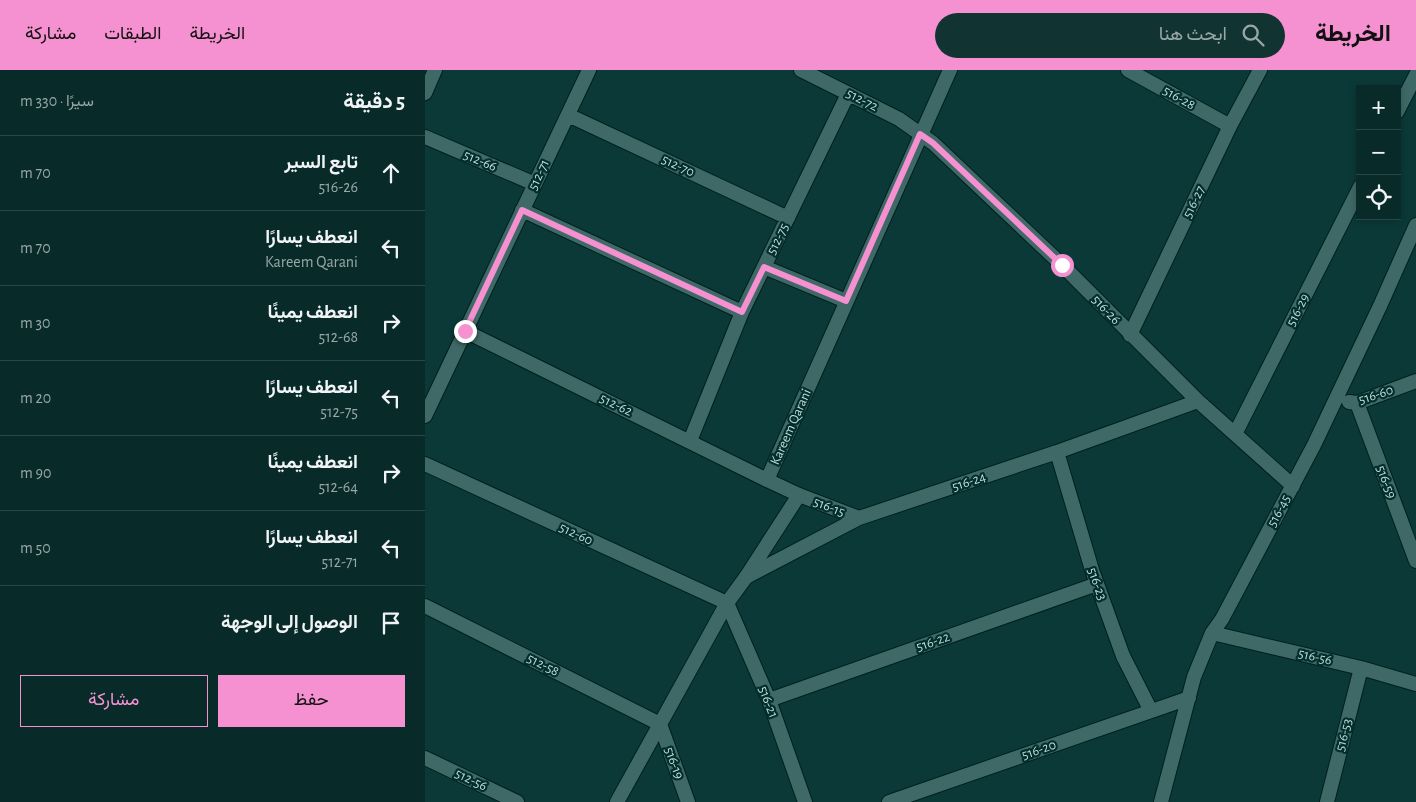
<!DOCTYPE html>
<html lang="ar">
<head>
<meta charset="utf-8">
<style>
	:root { --surface:#082b2a; --page:#113332; --text:#f1f3f6; --muted:#98a7a8; --line:#294747; --accent:#f590d1 }
	body { margin:0; font-family:"Alegreya Sans",Vazirmatn,sans-serif; background:var(--page); color:var(--text); direction:rtl }
	.controls { position:absolute; right:15px; top:15px; display:grid; overflow:hidden; border-radius:0px; box-shadow:0 2px 8px #0003 }
	.controls button { width:45px; height:45px; display:grid; place-items:center; padding:0; border:0; border-bottom:1px solid var(--line); background:var(--surface); color:var(--text); font:25px sans-serif }
	.stop { position:absolute; width:15px; height:15px; margin:-11px; border:4px solid #f590d1; border-radius:50%; background:#fff }
	.stop.end { background:#f590d1; border-color:#fff; box-shadow:0 1px 5px #0008 }
	.list { margin:0; padding:0; list-style:none }
	h2 { display:flex; justify-content:space-between; align-items:center; height:65px; margin:0; padding:0 20px; font-size:21px }
	h2 small { font-size:16px; font-weight:400; color:var(--muted) }
	.list li { display:grid; grid-template-columns:32px 1fr auto; gap:15px; align-items:center; box-sizing:border-box; height:75px; padding:0 20px; border-top:1px solid var(--line) }
	.list b { display:block; font-size:19px; white-space:nowrap }
	.list p { margin:0; font-size:16px; white-space:nowrap; color:var(--muted) }
	.list em { font-size:16px; font-style:normal; color:var(--muted) }
	.actions { display:flex; gap:10px; padding:15px 20px }
	.actions a { flex:1; padding:11px 0; border:1px solid var(--accent); border-radius:0px; text-align:center; font-size:18px; color:var(--accent) }
	.actions .main { background:var(--accent); color:#111 }
	.icon { flex:none; width:28px; height:28px; fill:none; stroke:currentColor; stroke-width:2; stroke-linecap:round; stroke-linejoin:round }
	.map { position:relative; flex:none; width:991px; height:732px; overflow:hidden; direction:ltr }
	header { display:flex; align-items:center; gap:30px; box-sizing:border-box; height:70px; padding:0 25px; background:var(--accent); color:#111 }
	header strong { font-size:24px }
	nav { display:flex; gap:28px; margin-inline-start:auto; font-size:18px }
	.search { width:350px; height:45px; background:var(--page); display:flex; align-items:center; gap:12px; box-sizing:border-box; padding:0 18px; border-radius:28px; color:var(--muted); font-size:19px }
	main { display:flex }
	aside { flex:1; background:var(--surface) }
	.map>svg:first-child { display:block }
	.lines { fill:none; stroke-linecap:round; stroke-linejoin:round }
	.minor-casing { stroke:#001f1e; stroke-width:16 }
	.tertiary-casing { stroke:#001f1e; stroke-width:16 }
	.minor { stroke:#3e6966; stroke-width:14 }
	.tertiary { stroke:#3e6966; stroke-width:14 }
	.route { stroke:#f590d1; stroke-width:6 }
	.labels { text-anchor:middle; dominant-baseline:central; stroke-width:4.5; stroke-linejoin:round; paint-order:stroke }
	.street-label { font-size:14px; fill:#c3d9d7; stroke:#002f2d }
</style>
</head>
<body>
<header>
<strong>الخريطة</strong>
<div class="search"><svg class="icon" aria-label="search" viewBox="0 0 24 24"><circle cx="10" cy="10" r="6"/><path d="M15 15l6 6"/></svg>ابحث هنا</div>
<nav><a>الخريطة</a><a>الطبقات</a><a>مشاركة</a></nav>
</header>
<main>
<div class="map">
<svg width="991" height="732" viewBox="0 0 991 732">
	<rect width="100%" height="100%" fill="#0b3938"/>
	<g class="lines">
		<defs>
			<path id="minor" d="M376 0 474 49 508 73 637 195 773 331 868 416
				M703 0 805 56
				M0 23 10 0
				M972 42 991 5
				M143 45 363 148
				M0 67 110 114
				M97 140 317 242
				M339 197 421 231
				M40 261 342 410
				M705 265 805 56 835 0
				M924 332 932 333 991 311
				M932 333 991 491
				M0 346 164 0
				M810 364 935 117
				M265 371 317 242 423 24
				M632 382 667 500 698 586 726 641
				M0 394 302 533 344 630 380 732
				M374 425 434 448
				M321 507 434 448 632 382 773 331
				M0 536 235 654 263 732
				M787 563 936 598 991 614
				M344 630 672 514
				M0 688 92 732
				M464 732 764 628
				M736 732 769 607 787 563 797 549 889 375 955 236 991 155
				M902 732 936 598"/>
			<path id="tertiary" d="M192 732 302 533 321 507 374 425 342 410 525 0"/>
		</defs>
		<use href="#minor" class="minor-casing"/>
		<use href="#tertiary" class="tertiary-casing"/>
		<use href="#minor" class="minor"/>
		<use href="#tertiary" class="tertiary"/>
	</g>
	<g class="lines">
		<path class="route" d="M40 261 97 140 317 242 339 197 421 231 495 64 508 73 637 195"/>
	</g>
	<g class="labels">
		<g class="street-label">
			<text transform="translate(754 28) rotate(29)">516-28</text>
			<text transform="translate(437 30) rotate(27)">512-72</text>
			<text transform="translate(55 91) rotate(23)">512-66</text>
			<text transform="translate(253 96) rotate(25)">512-70</text>
			<text transform="translate(114 105) rotate(-65)">512-71</text>
			<text transform="translate(769 132) rotate(-64)">516-27</text>
			<text transform="translate(353 169) rotate(-64)">512-75</text>
			<text transform="translate(681 240) rotate(46)">516-26</text>
			<text transform="translate(873 240) rotate(-63)">516-29</text>
			<text transform="translate(951 325) rotate(-18)">516-60</text>
			<text transform="translate(191 335) rotate(26)">512-62</text>
			<text transform="translate(366 357) rotate(-66)">Kareem Qarani</text>
			<text transform="translate(544 412) rotate(-18)">516-24</text>
			<text transform="translate(961 412) rotate(69)">516-59</text>
			<text transform="translate(404 437) rotate(21)">516-15</text>
			<text transform="translate(854 441) rotate(-62)">516-45</text>
			<text transform="translate(151 464) rotate(25)">512-60</text>
			<text transform="translate(672 514) rotate(70)">516-23</text>
			<text transform="translate(508 572) rotate(-19)">516-22</text>
			<text transform="translate(890 587) rotate(13)">516-56</text>
			<text transform="translate(118 595) rotate(27)">512-58</text>
			<text transform="translate(343 632) rotate(69)">516-21</text>
			<text transform="translate(919 665) rotate(-76)">516-53</text>
			<text transform="translate(614 680) rotate(-19)">516-20</text>
			<text transform="translate(249 693) rotate(70)">516-19</text>
			<text transform="translate(46 710) rotate(26)">512-56</text>
		</g>
	</g>
</svg>
<div class="controls">
<button>+</button>
<button>−</button>
<button><svg class="icon" aria-label="locate" viewBox="0 0 24 24"><circle cx="12" cy="12" r="6"/><path d="M12 2v4M12 18v4M2 12h4M18 12h4"/></svg></button>
</div>
<div class="stop" style="left:637px;top:195px"></div>
<div class="stop end" style="left:40px;top:261px"></div>
</div>
<aside>
<h2>5 دقيقة<small>سيرًا · 330 m</small></h2>
<ul class="list">
<li><svg class="icon" aria-label="ahead" viewBox="0 0 24 24"><path d="M12 20V5M6 11l6-6 6 6"/></svg><div><b>تابع السير</b><p>516-26</p></div><em>70 m</em></li>
<li><svg class="icon" aria-label="left" viewBox="0 0 24 24"><path d="M17 20v-9H6M10 6l-5 5 5 5"/></svg><div><b>انعطف يسارًا</b><p>Kareem Qarani</p></div><em>70 m</em></li>
<li><svg class="icon" aria-label="right" viewBox="0 0 24 24"><path d="M7 20v-9h11M14 6l5 5-5 5"/></svg><div><b>انعطف يمينًا</b><p>512-68</p></div><em>30 m</em></li>
<li><svg class="icon" aria-label="left" viewBox="0 0 24 24"><path d="M17 20v-9H6M10 6l-5 5 5 5"/></svg><div><b>انعطف يسارًا</b><p>512-75</p></div><em>20 m</em></li>
<li><svg class="icon" aria-label="right" viewBox="0 0 24 24"><path d="M7 20v-9h11M14 6l5 5-5 5"/></svg><div><b>انعطف يمينًا</b><p>512-64</p></div><em>90 m</em></li>
<li><svg class="icon" aria-label="left" viewBox="0 0 24 24"><path d="M17 20v-9H6M10 6l-5 5 5 5"/></svg><div><b>انعطف يسارًا</b><p>512-71</p></div><em>50 m</em></li>
<li><svg class="icon" aria-label="arrive" viewBox="0 0 24 24"><path d="M6 21V4h12l-3 4 3 4H6"/></svg><div><b>الوصول إلى الوجهة</b></div></li>
</ul>
<div class="actions"><a class="main">حفظ</a><a>مشاركة</a></div>
</aside>
</main>
</body>
</html>
